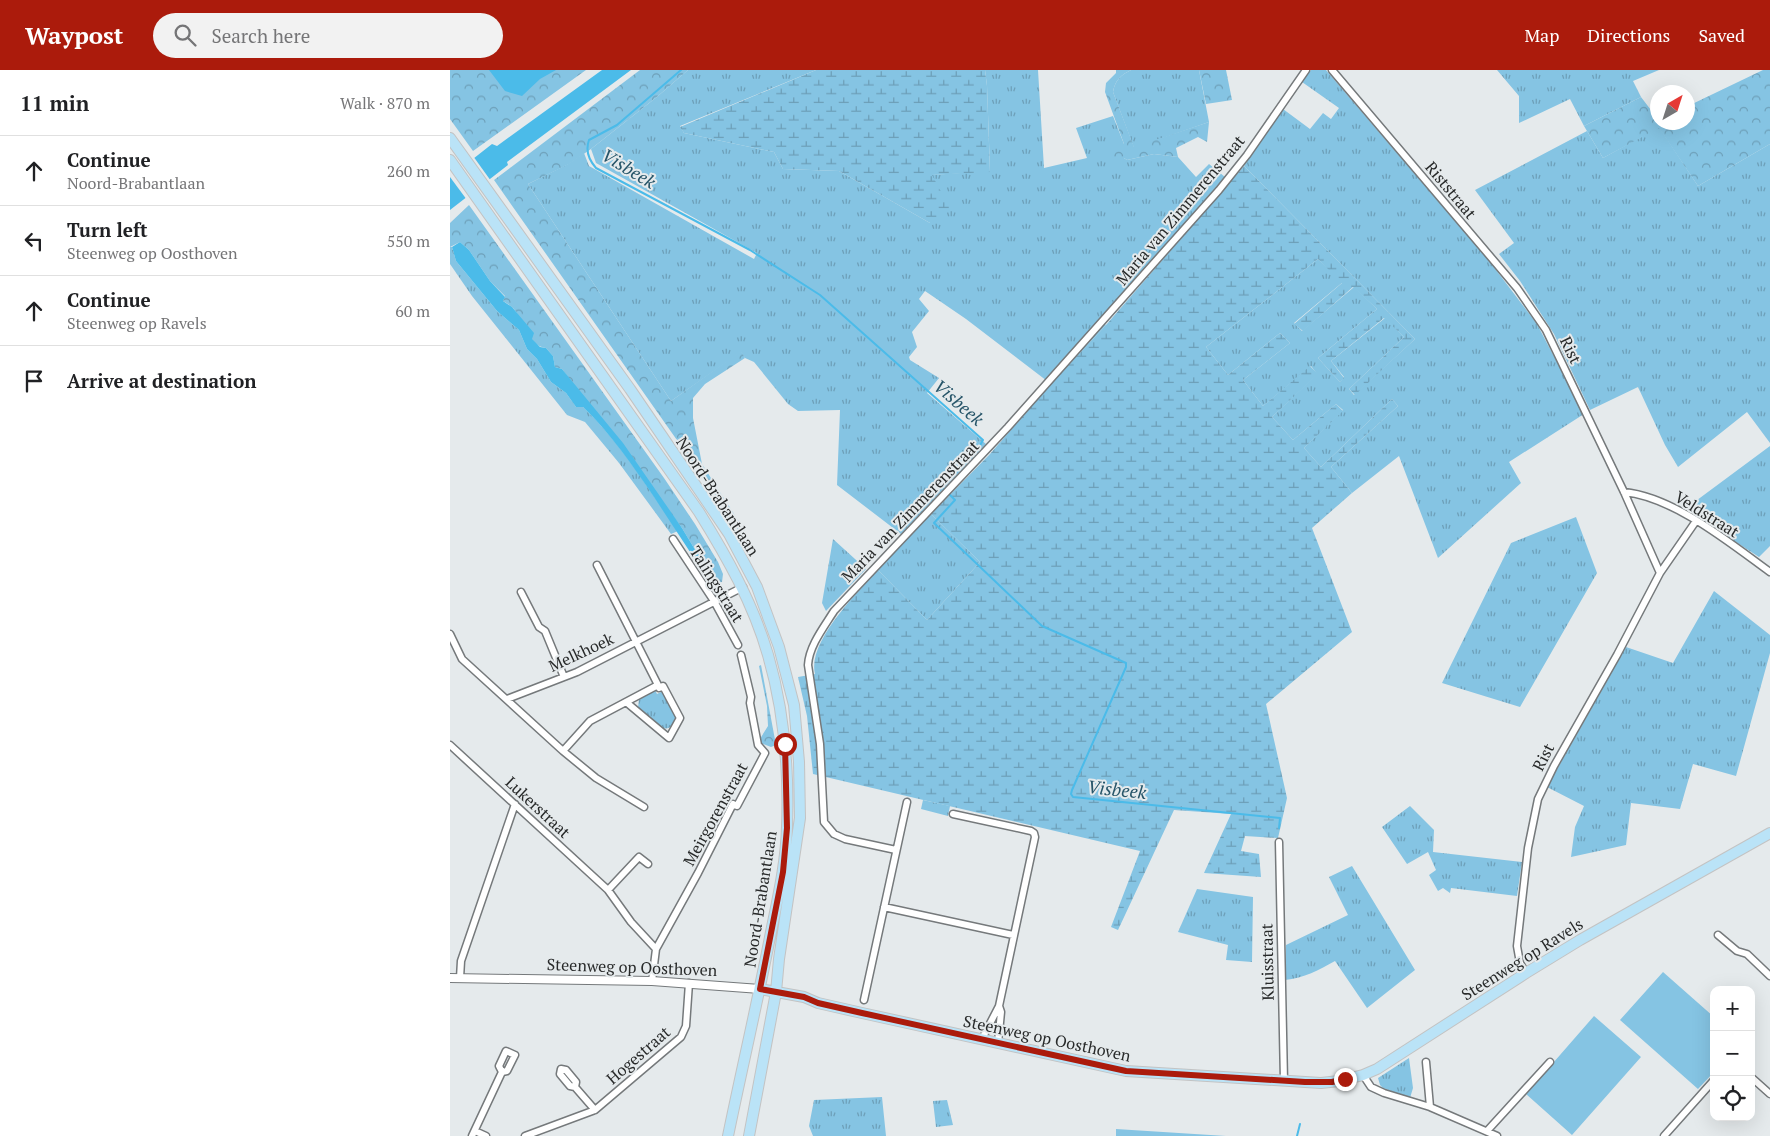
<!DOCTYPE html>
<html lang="en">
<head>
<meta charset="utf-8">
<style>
	:root { --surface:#fff; --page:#f2f2f2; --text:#202124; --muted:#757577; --line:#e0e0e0; --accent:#ab1b0c }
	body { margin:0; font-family:"PT Serif",serif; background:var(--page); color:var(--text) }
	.controls { position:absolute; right:15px; bottom:15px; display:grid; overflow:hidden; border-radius:10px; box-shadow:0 5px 20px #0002 }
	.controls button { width:45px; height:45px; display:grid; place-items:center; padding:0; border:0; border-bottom:1px solid var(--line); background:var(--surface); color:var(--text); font:25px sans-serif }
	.compass { position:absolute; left:1200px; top:15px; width:45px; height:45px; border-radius:50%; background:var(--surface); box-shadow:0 5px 20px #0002; rotate:39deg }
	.stop { position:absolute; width:15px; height:15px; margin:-11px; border:4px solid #ab1b0c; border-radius:50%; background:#fff }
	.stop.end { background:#ab1b0c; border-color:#fff; box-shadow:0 1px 5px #0008 }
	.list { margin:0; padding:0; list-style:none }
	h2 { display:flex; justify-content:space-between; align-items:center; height:65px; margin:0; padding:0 20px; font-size:21px }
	h2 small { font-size:16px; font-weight:400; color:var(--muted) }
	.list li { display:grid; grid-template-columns:32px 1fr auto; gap:15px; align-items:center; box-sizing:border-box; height:70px; padding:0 20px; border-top:1px solid var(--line) }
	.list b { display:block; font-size:19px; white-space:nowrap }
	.list p { margin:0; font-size:16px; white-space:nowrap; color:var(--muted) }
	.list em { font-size:16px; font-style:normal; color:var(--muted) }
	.icon { flex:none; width:28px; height:28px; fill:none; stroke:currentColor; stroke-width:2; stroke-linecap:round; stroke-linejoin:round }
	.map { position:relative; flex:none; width:1320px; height:1066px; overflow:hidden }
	header { display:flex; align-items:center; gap:30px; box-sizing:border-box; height:70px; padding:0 25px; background:var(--accent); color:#fff }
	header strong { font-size:24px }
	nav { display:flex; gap:28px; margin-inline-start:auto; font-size:18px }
	.search { width:350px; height:45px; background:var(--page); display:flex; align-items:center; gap:12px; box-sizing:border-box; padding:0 18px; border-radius:28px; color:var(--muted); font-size:19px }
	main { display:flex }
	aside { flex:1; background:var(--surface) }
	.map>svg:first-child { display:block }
	.grass { fill:url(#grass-tufts) }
	.forest { fill:url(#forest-crowns) }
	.wetland { fill:url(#wetland-marsh) }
	.pitch { fill:#85c4e3 }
	.water { fill:#4bbbe9 }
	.pier { fill:#e5eaec }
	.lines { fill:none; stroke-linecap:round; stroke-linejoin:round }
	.stream { stroke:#4bbbe9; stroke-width:2 }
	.minor-casing { stroke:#75797b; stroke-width:9 }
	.tertiary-casing { stroke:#75797b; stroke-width:10 }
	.primary-casing { stroke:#c3c3c3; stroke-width:12 }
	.minor { stroke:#fff; stroke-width:6 }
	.tertiary { stroke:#fff; stroke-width:8 }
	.primary { stroke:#bae3f7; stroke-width:10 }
	.route { stroke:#ab1b0c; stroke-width:6 }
	.labels { text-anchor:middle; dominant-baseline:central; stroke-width:4; stroke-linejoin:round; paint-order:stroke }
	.street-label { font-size:16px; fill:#282a2a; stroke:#e5eaec }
	.water-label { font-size:18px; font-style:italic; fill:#275569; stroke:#e5eaec }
</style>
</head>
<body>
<header>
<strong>Waypost</strong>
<div class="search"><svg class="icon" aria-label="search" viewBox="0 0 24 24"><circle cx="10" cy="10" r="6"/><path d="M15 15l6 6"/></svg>Search here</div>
<nav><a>Map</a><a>Directions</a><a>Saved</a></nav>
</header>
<main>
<aside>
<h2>11 min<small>Walk · 870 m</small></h2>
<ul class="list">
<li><svg class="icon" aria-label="ahead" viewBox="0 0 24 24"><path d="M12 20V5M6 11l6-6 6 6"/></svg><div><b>Continue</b><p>Noord-Brabantlaan</p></div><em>260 m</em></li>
<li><svg class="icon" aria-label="left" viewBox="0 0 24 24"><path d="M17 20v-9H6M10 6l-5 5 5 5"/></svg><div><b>Turn left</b><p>Steenweg op Oosthoven</p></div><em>550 m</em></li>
<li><svg class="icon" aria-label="ahead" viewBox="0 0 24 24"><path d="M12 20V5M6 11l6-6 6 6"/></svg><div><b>Continue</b><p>Steenweg op Ravels</p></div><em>60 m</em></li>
<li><svg class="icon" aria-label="arrive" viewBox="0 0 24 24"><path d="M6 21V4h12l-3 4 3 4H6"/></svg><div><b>Arrive at destination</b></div></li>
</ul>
</aside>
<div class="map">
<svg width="1320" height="1066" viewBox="0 0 1320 1066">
	<defs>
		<pattern id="grass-tufts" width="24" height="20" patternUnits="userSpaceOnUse" patternTransform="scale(1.25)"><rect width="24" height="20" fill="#85c4e3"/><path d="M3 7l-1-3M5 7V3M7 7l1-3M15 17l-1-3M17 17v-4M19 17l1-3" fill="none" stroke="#6d9fb8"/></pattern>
		<pattern id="forest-crowns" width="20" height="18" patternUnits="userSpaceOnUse" patternTransform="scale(1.25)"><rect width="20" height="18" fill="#85c4e3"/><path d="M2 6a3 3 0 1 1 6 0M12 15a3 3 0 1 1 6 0" fill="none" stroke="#6d9fb8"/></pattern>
		<pattern id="wetland-marsh" width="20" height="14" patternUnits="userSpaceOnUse" patternTransform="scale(1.25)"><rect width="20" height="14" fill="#85c4e3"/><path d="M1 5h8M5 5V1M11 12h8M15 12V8" fill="none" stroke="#6d9fb8"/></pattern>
	</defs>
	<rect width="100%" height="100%" fill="#e5eaec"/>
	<path class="grass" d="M238 0H366L230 56 234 63 324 82 333 99 389 101 480 153 481 105 540 101 537 16 535 0H588L594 98 637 88 626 58 663 46 674 74V88L677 90 704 84 728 87 746 107 759 94 775 107 649 250 656 255 601 314 516 249 475 221 469 229 479 241 462 262 467 277 459 287 460 290 489 308 477 323 536 374 451 464 387 415 390 340 348 341 338 334 304 292 295 288 291 282 221 331 78 114 118 94 134 83 139 96 148 101 304 189 307 183 146 93 141 79 208 26Z
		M681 0H749L759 52 684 78 663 22C665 10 671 5 681 0Z
		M861 0H876L1040 192 1087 254 1134 344 1059 392 1071 413 988 488 949 386 902 423 881 397 948 336 942 329 871 397 854 378 893 340 886 334 843 370 822 347 867 304 861 296 813 336 793 310 840 273 830 263 778 305 756 277 868 189 893 212 844 253 852 261 904 217 927 239 868 288 890 312 894 307 881 291 935 248 954 267 899 319 904 325 965 269 794 96 833 39 860 59 873 43 881 49 889 38 852 12Z
		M1047 0H1209L1183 11 1191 27 1134 56 1120 29 1069 53V26Z
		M1209 57 1248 116 1320 74V373L1297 342 1228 397 1215 375 1188 317 1140 340 1104 264 1070 211 1049 184 1064 173 1025 120 1137 61 1153 88Z
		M0 177H2L6 191 47 241 69 260 77 279 87 289 101 312 116 323 126 337H133C171 373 198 419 228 461L221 464 169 393 135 352 117 345 22 226 0 194Z
		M1320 376V476L1309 487 1235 439Z
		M481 444 530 492 477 550 428 500Z
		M1126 447 1147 503 1070 637 992 613 1061 473Z
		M383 469 416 499 376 541 372 533Z
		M1264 521 1320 565V583L1286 706 1243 694 1230 739 1181 733 1176 775 1121 787 1125 757 1134 736 1097 717 1176 577 1223 593Z
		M205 620 207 624 213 621 226 647C219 673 199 648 188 638L189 629Z
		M473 730 500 736 498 746 471 739Z
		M960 736 984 760 983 782 1072 792 1067 826 1001 818 1000 823 993 818 988 821 979 805 986 800 978 782 957 794 932 757Z
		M902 796 965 900 917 938 885 891C869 900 854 908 835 910L836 875 898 845 879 807Z
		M747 819 803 827 802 892 776 890 778 875 728 862Z
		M959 988 963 1018 960 1028 933 1018 930 1015 928 1008Z
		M432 1027 436 1066H363L359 1056 364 1030Z
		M497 1030 503 1055 486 1057 483 1031Z
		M666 1059 776 1066H666Z"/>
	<path class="forest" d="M0 0H136L23 81 0 49Z
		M190 0H238L208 26 141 79 119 94 78 114 221 331 291 281 295 288 255 314 243 328V348L252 394 295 461 291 464 248 400 44 110Z
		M666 0H681C671 5 665 10 663 22L684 77 759 52 757 72 748 67 726 78 728 87 704 84 677 90 674 88 665 91 660 79 674 74 655 22 656 13 666 3Z
		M749 0H776L782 30 756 34Z
		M1313 0H1320V74L1248 116 1209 58 1153 88 1134 56 1191 27 1207 48 1208 52H1238V36Z
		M19 135 214 408 245 454 268 492 273 504 272 512 265 513 232 458 112 299 105 297 103 286 96 278C78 276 73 249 63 238 60 235 56 233 53 231L55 226 40 211 19 180 10 172 0 177V153Z
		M311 595 326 675 321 677 308 672 318 656 317 636 309 596Z"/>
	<path class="wetland" d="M366 0H535L537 16 540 102 482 105 501 140 480 153 389 101 333 99 324 82 234 63 230 57Z
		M794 96 965 269 905 325 899 319 954 267 934 248 881 291 894 308 890 312 868 288 927 239 903 217 853 261 844 254 892 213 868 189 756 277 778 305 830 263 840 273 793 310 813 336 860 296 868 304 822 347 843 370 886 334 893 341 854 378 871 397 942 329 948 336 881 397 902 423 862 458 902 562 816 634 837 728 828 768 795 766 791 781 809 784 811 807 754 803 781 744 724 740 668 860 661 857 690 781 363 704 357 646 348 607 365 604C357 572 407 523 428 500L477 550 530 492 481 444 540 384 601 314 656 255Z"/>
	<path class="pitch" d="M1213 902 1264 947V1002L1248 1019 1170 950Z
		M1144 946 1191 987 1122 1065 1076 1024Z"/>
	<path class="water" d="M39 0H106L90 9 72 26 55 21Z
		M152 0H181L57 92 58 95 0 140V107L42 74 47 76Z
		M10 172 19 180 40 211 55 227 53 231 62 237 84 263 82 269 90 277 96 278 103 286 105 297 112 299 173 373 232 458 265 513 261 514C242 485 223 456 204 427 183 396 161 364 133 337H126L116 323 101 312 87 289 77 279 69 260 47 241 6 191 2 177Z"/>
	<path class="pier" d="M23 86 41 111 17 130 0 107V103Z"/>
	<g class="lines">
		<path class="stream" d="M231 0 167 55 139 70C135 81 139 90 146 98L300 180 370 225 533 370 528 379 492 417 505 430 484 453 592 556 676 593V597L622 720 621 724 623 727 830 748 829 758
			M847 1066 850 1054"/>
		<defs>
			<path id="minor" d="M882 0 1067 218 1096 260 1174 422 1210 503
				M1174 422C1224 427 1280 473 1320 502
				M223 469 264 531 288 575
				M147 495 208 615
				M71 522 89 557 95 561 114 607
				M0 564 12 589 113 681 146 708 194 737
				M57 629 127 602 293 517
				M176 632 219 668 230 648 213 616 209 618 208 615
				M0 675 158 820 181 852 206 879
				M113 681 140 651 208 615
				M503 744 581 761 584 763 585 767 549 936 532 969
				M829 772 834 1011
				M446 780 395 769 384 764 374 752 370 674 358 595C359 576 374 557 384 541L558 357 769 120 797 85 856 0
				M158 820 189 787 198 794
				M434 837 563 865
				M1268 865 1287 881 1297 884 1320 906
				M1076 903 1070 893 1067 876 1078 778 1088 729 1104 696 1167 585 1210 503 1246 451
				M10 908 11 891 65 734
				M202 911 206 879 248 803 283 734 287 736 315 683 308 675 300 633 301 627 291 585
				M414 930 457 732
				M548 973 551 942 549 936
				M976 992 980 1037
				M913 1005 921 1017 934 1023 980 1037 1047 1066
				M1301 1007 1320 1024
				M125 1017 120 1016 110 1004 111 999 116 1000 126 1012 125 1017 145 1040
				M25 1061 36 1066
				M1037 1061 1100 992
				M22 1066 52 1002 57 1001 65 985 56 981 49 996 52 1002
				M75 1066 145 1040 231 967 236 956 239 913
				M1214 1066 1264 1010"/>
			<path id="tertiary" d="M0 908 202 911 310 919"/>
			<path id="primary" d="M0 68 180 319 279 464 307 517 329 577 344 635 349 692 350 748 329 889 326 922 299 1066
				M0 90 249 442C277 487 303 533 318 585 334 640 339 699 337 757 336 793 328 827 321 862 308 930 292 998 278 1066
				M310 919 354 927 368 933 412 943 676 1001 871 1013 889 1011 913 1005 927 999 1076 903 1130 870 1320 763"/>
		</defs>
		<use href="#minor" class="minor-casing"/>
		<use href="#tertiary" class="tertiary-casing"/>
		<use href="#primary" class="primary-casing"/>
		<use href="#minor" class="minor"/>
		<use href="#tertiary" class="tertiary"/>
		<use href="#primary" class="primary"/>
	</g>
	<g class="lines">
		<path class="route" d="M335 674 337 758 333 802 310 919 354 927 368 933 412 943 676 1001 855 1012H882L895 1009"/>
	</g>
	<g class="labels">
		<g class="street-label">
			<text transform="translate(1001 120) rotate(50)">Riststraat</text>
			<text transform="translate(730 140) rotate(-50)">Maria van Zimmerenstraat</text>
			<text transform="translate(1121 280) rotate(64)">Rist</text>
			<text transform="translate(268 426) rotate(57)">Noord-Brabantlaan</text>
			<text transform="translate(460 441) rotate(-46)">Maria van Zimmerenstraat</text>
			<text transform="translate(1257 444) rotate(32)">Veldstraat</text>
			<text transform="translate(267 514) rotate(58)">Talingstraat</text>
			<text transform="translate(131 582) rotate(-25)">Melkhoek</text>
			<text transform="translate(1093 687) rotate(-63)">Rist</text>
			<text transform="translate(88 737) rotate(43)">Lukerstraat</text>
			<text transform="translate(265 744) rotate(-61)">Meirgorenstraat</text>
			<text transform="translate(310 829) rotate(-81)">Noord-Brabantlaan</text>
			<text transform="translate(1072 889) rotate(-32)">Steenweg op Ravels</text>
			<text transform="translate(817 892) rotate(-91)">Kluisstraat</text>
			<text transform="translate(182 897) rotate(2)">Steenweg op Oosthoven</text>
			<text transform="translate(597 968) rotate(12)">Steenweg op Oosthoven</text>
			<text transform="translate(188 985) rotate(-41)">Hogestraat</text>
		</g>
		<g class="water-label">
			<text transform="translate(179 98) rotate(31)">Visbeek</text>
			<text transform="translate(509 332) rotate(41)">Visbeek</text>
			<text transform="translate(667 719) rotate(6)">Visbeek</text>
		</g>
	</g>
</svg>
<div class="controls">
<button>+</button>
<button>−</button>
<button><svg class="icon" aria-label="locate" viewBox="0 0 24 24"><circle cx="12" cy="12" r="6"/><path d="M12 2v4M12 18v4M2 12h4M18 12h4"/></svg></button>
</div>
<svg class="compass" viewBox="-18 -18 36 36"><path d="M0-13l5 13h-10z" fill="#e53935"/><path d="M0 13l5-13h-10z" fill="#757577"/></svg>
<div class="stop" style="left:335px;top:674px"></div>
<div class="stop end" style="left:895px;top:1009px"></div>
</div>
</main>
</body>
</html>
